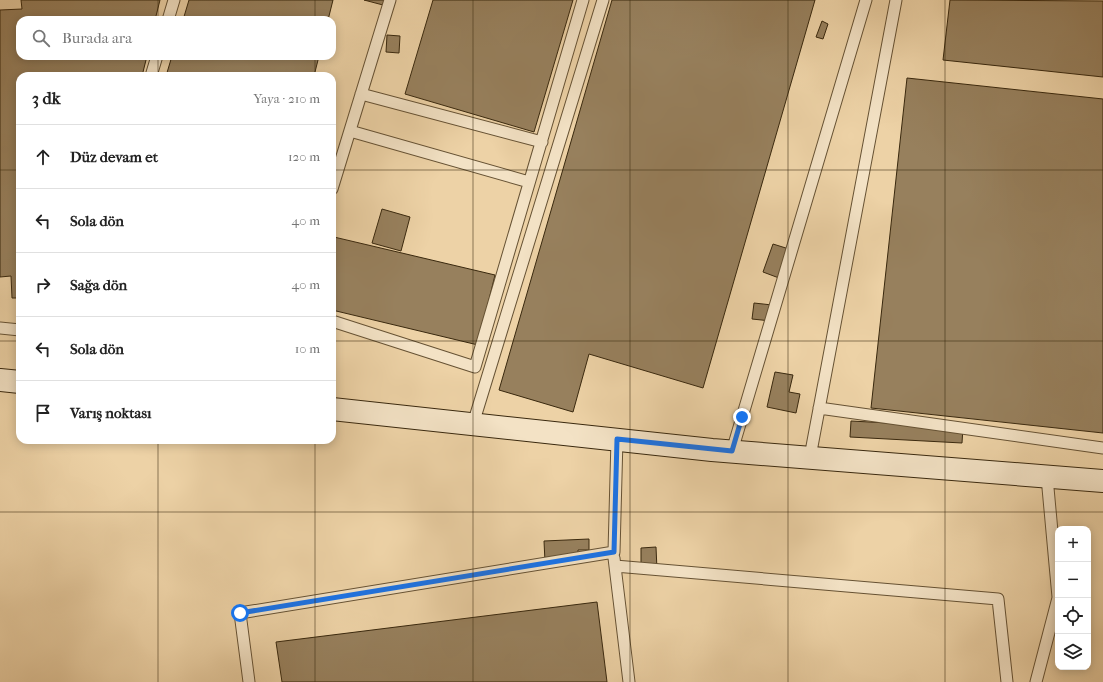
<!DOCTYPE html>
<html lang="tr">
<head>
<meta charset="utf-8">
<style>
	:root { --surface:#fff; --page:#f2f2f2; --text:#222; --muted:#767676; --line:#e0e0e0 }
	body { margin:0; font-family:"IM FELL French Canon",serif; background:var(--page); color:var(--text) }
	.controls { position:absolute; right:12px; bottom:12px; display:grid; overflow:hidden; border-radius:8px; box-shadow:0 2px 10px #0003 }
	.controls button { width:36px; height:36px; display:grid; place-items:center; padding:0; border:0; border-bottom:1px solid var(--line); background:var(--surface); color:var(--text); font:20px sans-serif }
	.stop { position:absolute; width:12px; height:12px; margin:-9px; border:3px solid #1a73e8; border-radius:50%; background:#fff }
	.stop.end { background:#1a73e8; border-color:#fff; box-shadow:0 1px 4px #0008 }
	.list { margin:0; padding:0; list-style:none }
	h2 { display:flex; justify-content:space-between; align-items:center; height:52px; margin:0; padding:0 16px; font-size:17px }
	h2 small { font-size:13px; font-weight:400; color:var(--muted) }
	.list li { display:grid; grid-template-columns:26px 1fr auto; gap:12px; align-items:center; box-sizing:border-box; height:64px; padding:0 16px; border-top:1px solid var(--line) }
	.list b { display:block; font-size:15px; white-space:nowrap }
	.list em { font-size:13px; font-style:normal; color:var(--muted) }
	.icon { flex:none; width:22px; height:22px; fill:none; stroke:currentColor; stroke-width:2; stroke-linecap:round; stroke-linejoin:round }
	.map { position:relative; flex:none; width:1103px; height:682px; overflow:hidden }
	.search { position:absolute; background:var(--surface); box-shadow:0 2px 10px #0003; left:16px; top:16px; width:320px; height:44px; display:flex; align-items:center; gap:10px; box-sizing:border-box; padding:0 14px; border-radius:12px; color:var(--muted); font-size:15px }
	.panel { position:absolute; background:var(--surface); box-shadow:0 2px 10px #0003; left:16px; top:72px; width:320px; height:372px; border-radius:12px }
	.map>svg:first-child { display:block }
	.building { fill:#97805d; stroke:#39280e }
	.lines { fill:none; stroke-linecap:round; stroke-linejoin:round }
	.lane-casing { stroke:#665234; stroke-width:13 }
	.secondary-casing { stroke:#39280e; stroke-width:24 }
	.lane { stroke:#f3e2c5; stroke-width:11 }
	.secondary { stroke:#f3e2c5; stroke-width:22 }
	.route { stroke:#1a73e8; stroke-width:5 }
	.grid { fill:none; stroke:#39280e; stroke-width:1; stroke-opacity:0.55 }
</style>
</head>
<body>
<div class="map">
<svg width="1103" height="682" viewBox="0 0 1103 682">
	<rect width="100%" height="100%" fill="#edd2a6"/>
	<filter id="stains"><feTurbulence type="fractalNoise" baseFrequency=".005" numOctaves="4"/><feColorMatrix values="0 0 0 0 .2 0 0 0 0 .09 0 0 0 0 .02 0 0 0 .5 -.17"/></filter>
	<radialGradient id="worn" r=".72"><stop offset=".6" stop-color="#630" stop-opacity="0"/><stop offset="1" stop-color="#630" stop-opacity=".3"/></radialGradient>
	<path class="building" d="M21 0H160L155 20H20V56H147L142 76H20V298H12L11 276 0 277V10L22 9Z
		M189 0H333L328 20H183Z
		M364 0H384L383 5Z
		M433 0H573L534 132 405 94Z
		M612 0H815L703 388 589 354 573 412 499 390Z
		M950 0 1103 1V77L943 60Z
		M822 21 828 24 823 39 816 37Z
		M387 35 400 36 399 53 386 52Z
		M172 56H319L314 76H166Z
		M907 78 1103 99V433L871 408Z
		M382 209 410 217 401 251 372 243Z
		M334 237 495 275 478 345 332 310V244Z
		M773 244 789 249 779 278 763 272Z
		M754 303 772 305 771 321 752 319Z
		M775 372 793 375 789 392 800 394 796 413 767 407Z
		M851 421 963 427 962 443 850 437Z
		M589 539V550H578V560L545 562 544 541Z
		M656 547 657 570H641V548Z
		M597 602 607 682H282L276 642Z"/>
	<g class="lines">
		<defs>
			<path id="lane" d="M168 20 174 0
				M151 76 157 56
				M361 94 542 142
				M350 131 529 182
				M332 189 390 0
				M332 321 475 367 583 0
				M0 328 20 330
				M819 408 1103 448
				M473 424 603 0
				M732 451 866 0
				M810 457 896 0
				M1047 477 1058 597
				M614 558 629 682
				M615 566 998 599 1007 682
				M249 682 240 613 614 552 617 439
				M1036 682 1058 598"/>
			<path id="secondary" d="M0 380 20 382
				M332 409 712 450 1103 481"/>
		</defs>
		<use href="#lane" class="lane-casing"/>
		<use href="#secondary" class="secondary-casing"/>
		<use href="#lane" class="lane"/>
		<use href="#secondary" class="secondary"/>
	</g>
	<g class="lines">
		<path class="route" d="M240 613 614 552 617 439 732 451 742 417"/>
	</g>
	<path class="grid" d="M158 0V20M315 0V20M473 0V682M630 0V682M788 0V682M945 0V682M158 56V76M315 56V76M0 170H20M332 170H1103M0 341H20M332 341H1103M158 440V682M315 440V682M0 512H1103"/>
	<rect width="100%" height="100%" filter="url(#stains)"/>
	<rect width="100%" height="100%" fill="url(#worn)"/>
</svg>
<div class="controls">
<button>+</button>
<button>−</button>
<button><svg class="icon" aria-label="locate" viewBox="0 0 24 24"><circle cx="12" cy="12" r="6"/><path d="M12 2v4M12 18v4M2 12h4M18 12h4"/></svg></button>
<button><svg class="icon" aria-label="layers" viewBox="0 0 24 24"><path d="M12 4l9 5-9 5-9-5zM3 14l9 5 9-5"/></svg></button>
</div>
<div class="stop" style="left:240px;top:613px"></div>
<div class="stop end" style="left:742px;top:417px"></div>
<div class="search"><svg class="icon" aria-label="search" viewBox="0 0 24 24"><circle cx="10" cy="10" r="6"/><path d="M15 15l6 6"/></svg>Burada ara</div>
<section class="panel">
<h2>3 dk<small>Yaya · 210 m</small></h2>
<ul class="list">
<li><svg class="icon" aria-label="ahead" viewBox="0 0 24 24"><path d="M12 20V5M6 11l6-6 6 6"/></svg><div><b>Düz devam et</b></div><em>120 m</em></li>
<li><svg class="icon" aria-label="left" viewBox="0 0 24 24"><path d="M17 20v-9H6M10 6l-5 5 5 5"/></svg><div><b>Sola dön</b></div><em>40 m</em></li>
<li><svg class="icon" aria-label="right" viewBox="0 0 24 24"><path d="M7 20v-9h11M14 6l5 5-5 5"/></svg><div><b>Sağa dön</b></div><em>40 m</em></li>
<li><svg class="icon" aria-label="left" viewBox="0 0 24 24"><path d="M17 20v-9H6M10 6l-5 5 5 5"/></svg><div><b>Sola dön</b></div><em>10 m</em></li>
<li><svg class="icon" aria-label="arrive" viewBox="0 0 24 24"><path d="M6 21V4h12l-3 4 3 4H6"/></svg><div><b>Varış noktası</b></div></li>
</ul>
</section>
</div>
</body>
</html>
